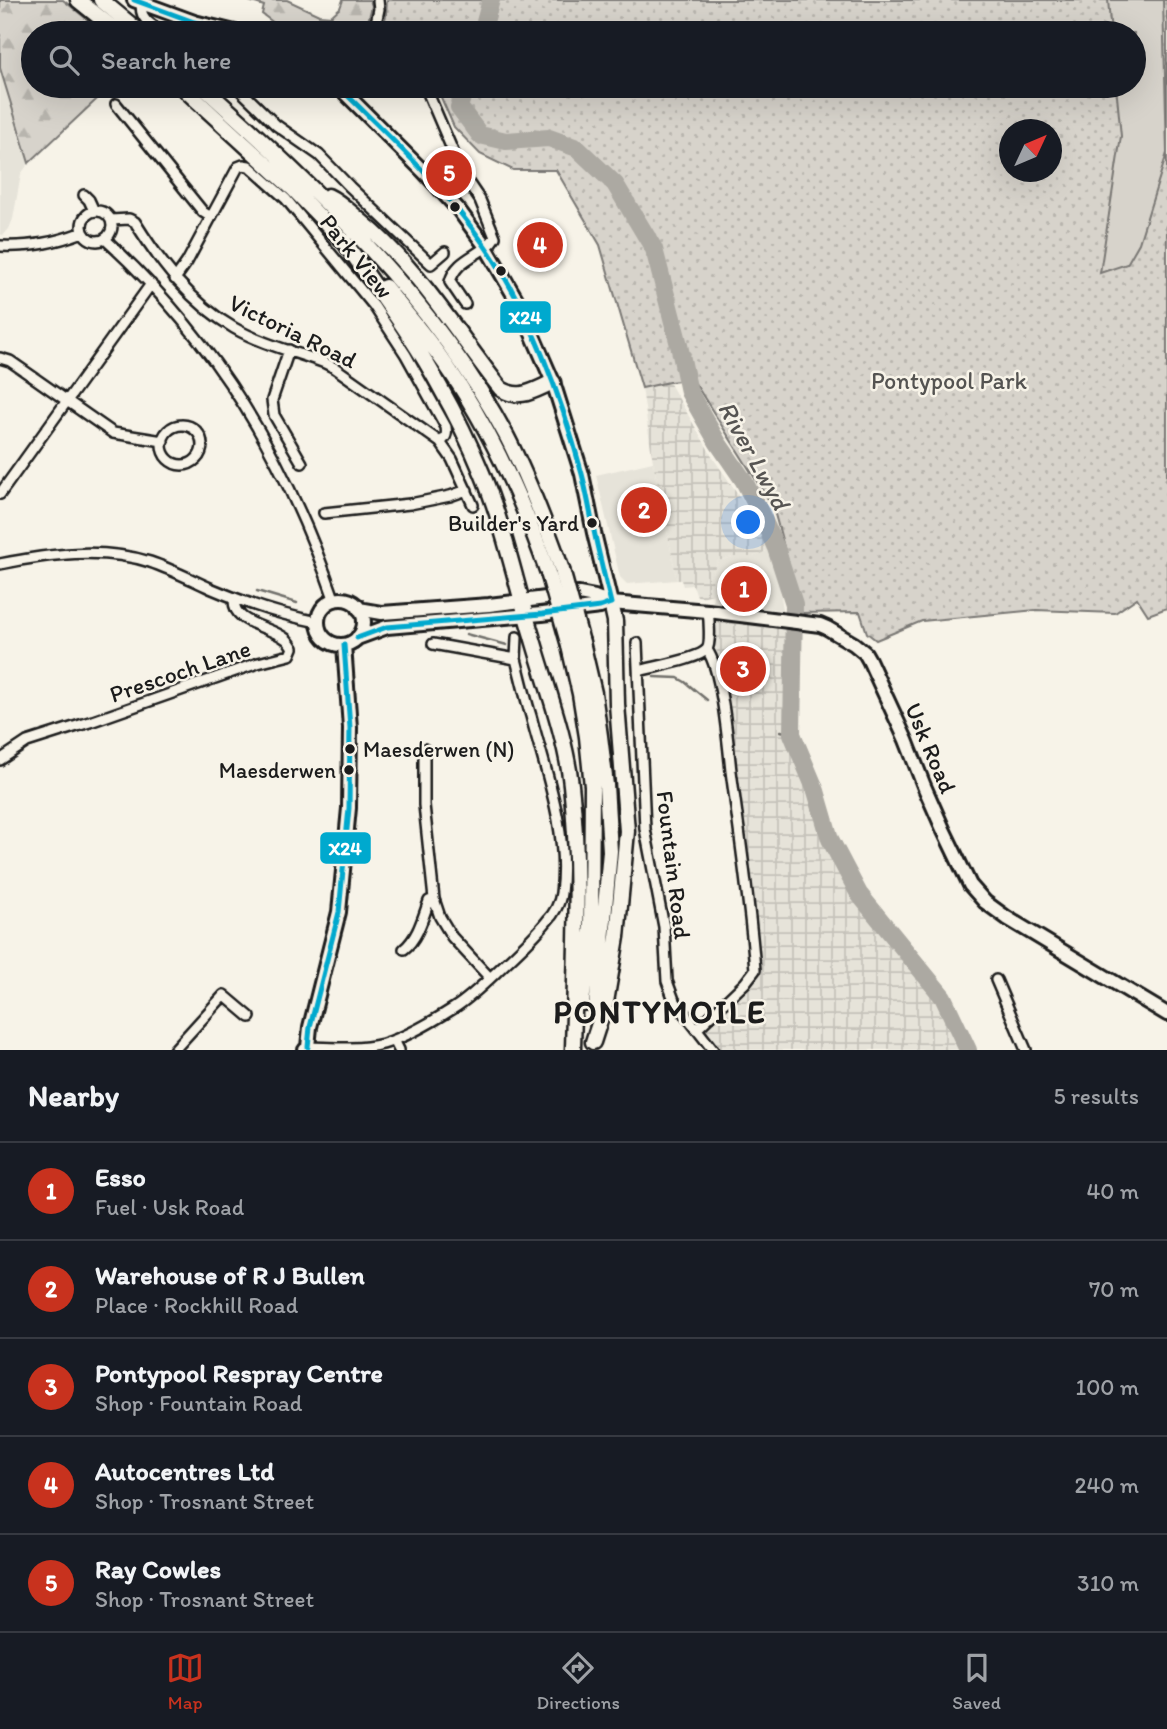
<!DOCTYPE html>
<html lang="en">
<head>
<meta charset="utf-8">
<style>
	:root { --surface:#171b24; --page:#242831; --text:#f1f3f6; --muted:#9ea1a6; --line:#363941; --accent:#c8321e }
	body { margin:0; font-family:Itim,sans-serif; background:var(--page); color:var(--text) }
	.compass { position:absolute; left:999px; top:119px; width:63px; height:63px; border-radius:50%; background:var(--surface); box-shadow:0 7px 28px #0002; rotate:46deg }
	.you { position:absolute; left:749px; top:523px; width:24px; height:24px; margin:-18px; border:5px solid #fff; border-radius:50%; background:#1a73e8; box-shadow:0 0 0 10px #1a73e833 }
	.badge { display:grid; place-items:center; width:46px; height:46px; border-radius:50%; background:var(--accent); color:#fff; font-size:23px; font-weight:700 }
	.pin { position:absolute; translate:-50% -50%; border:4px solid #fff; box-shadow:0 2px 7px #0006 }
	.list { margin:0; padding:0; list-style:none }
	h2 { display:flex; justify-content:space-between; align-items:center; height:91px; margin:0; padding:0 28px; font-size:30px }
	h2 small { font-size:23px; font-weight:400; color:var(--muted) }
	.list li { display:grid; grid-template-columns:46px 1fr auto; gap:21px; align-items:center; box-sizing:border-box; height:98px; padding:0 28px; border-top:2px solid var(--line) }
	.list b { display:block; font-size:26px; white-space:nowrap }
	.list p { margin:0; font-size:23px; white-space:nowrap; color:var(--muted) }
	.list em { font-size:23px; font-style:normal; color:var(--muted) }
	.icon { flex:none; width:38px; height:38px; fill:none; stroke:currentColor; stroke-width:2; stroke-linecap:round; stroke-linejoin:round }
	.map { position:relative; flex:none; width:1167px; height:1050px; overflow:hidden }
	.search { position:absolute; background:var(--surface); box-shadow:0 7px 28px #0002; left:21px; right:21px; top:21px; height:77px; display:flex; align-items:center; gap:18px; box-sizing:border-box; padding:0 24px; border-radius:38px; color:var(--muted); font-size:26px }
	.sheet { height:581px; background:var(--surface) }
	nav { display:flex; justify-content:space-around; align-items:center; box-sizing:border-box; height:98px; border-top:2px solid var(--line); background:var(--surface); font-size:19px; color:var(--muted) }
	nav a { display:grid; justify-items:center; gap:4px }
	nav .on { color:var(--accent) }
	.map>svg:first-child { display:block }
	.built { fill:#e6e3d9 }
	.industrial { fill:url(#industrial-grid) }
	.grass { fill:url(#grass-dots); stroke:#7a7874; stroke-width:2; fill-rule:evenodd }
	.forest { fill:url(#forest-firs); stroke:#7a7874; stroke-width:2 }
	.garden { fill:#d7d3cb; stroke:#7a7874; stroke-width:2 }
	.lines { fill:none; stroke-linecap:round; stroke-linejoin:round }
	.stream { stroke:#72716c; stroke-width:2.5 }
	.river { stroke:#aca9a2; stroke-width:18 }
	.street-casing { stroke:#1c1c1c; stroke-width:14 }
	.secondary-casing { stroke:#1c1c1c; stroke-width:18 }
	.primary-casing { stroke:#1c1c1c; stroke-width:19 }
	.street { stroke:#f7f3e8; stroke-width:9 }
	.secondary { stroke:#f7f3e8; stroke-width:12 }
	.primary { stroke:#f7f3e8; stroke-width:14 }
	.primary-bridge-casing { stroke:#1c1c1c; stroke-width:19; stroke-linecap:butt }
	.primary-bridge { stroke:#f7f3e8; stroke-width:14 }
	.bus-1-casing { stroke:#f7f3e8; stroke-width:10 }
	.bus-1 { stroke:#00a9ce; stroke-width:5 }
	.bus-dot { fill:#1c1c1c; stroke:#f7f3e8; stroke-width:2.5 }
	.labels { text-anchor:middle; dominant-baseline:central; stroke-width:5; stroke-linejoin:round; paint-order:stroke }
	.bus-label { font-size:22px; fill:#1c1c1c; stroke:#f7f3e8; text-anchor:end }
	.street-label { font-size:24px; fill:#1c1c1c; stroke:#f7f3e8 }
	.park-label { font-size:24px; fill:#545351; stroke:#f7f3e8 }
	.water-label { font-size:26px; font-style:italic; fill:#565452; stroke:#f7f3e8 }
	.district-label { font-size:32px; font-weight:bold; letter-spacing:2px; fill:#1c1c1c; stroke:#f7f3e8 }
	.line-badge { stroke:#f7f3e8; stroke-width:2.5 }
	.badge-label { font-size:19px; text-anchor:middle; font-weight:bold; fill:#fff }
</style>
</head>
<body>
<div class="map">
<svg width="1167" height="1050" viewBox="0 0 1167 1050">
	<defs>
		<pattern id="industrial-grid" width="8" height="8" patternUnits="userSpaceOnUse" patternTransform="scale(1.75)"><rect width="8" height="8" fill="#e6e3d9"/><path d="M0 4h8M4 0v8" fill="none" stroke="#c5c2ba"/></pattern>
		<pattern id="grass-dots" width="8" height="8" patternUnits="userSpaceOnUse" patternTransform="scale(1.75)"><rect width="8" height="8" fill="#d7d3cb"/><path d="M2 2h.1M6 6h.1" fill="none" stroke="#b8b5ae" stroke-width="1.8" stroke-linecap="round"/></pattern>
		<pattern id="forest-firs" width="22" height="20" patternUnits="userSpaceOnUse" patternTransform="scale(1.75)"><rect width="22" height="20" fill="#d7d3cb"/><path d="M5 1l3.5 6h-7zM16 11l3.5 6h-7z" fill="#b8b5ae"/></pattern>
	</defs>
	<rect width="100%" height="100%" fill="#f7f3e8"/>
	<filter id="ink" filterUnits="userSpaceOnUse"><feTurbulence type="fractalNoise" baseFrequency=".0143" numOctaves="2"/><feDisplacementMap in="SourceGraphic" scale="14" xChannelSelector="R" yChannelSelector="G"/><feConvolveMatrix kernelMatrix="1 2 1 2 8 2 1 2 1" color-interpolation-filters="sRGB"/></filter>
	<g filter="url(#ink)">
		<path class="built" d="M0 68 29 163 21 174 13 219 9 229 3 235 0 234Z
			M653 462 677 580 627 584 620 577 596 475Z
			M769 550 777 567 783 610 729 605 713 602 712 573 718 561 733 557H753Z"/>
		<path class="industrial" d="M669 382 715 461 745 504 769 550 753 557H733L718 561 712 573 713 594 701 597 697 596 693 585 683 586 681 580H677L653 462 642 388Z
			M719 621 785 630 792 734 816 791 830 839 859 894 943 997 968 1050H714L697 1029 755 970 729 714 714 638V628Z"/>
		<path class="grass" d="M387 0H1167V608L1148 615 1137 598 1115 613 1036 610 922 621 876 640 867 633 860 612 802 613 773 507 693 380 669 382 642 388 600 245 556 170H513L480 154 454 127 436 86H1134V33H382L386 15ZM1010 130H1052V172H1010Z"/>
		<path class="forest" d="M0 0H63L104 33H33V86H111L29 163 0 68Z
			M246 0H287L319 15 331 16 340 8 343 0H370L372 6 365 33H280L278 26 262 14 264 6Z"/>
		<path class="garden" d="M1108 0H1163L1167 153 1139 243 1127 264 1100 273 1121 136 1116 86H1134V33H1111Z"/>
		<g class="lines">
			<path class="stream" d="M257 591 297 603
				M466 634 507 645
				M654 677 678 678 685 682 707 700
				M781 731 792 734"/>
			<path class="river" d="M482 33 491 0
				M466 86 459 107 480 135 506 141 549 138 577 148 615 184 654 249 679 345 689 392 718 443 744 481 760 512 776 548 794 604 792 734 816 791 830 839 859 894 943 997 968 1050"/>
			<defs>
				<path id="street" d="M142 4C138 19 154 26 164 33
					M374 33 379 9 378 0
					M236 86 276 125 319 155 350 187 431 264 445 252
					M425 86 463 175 480 200 495 237C485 255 456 257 450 282L465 304
					M116 104 203 212 211 217
					M84 195 89 200 94 211
					M82 226a15 15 0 1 1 30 0a15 15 0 1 1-30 0Z
					M111 220 129 219 135 222C161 264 191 303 234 328 262 344 295 352 325 363L335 368 440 442
					M106 240C218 343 285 457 335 601
					M0 246C31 247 54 243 83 232
					M175 279 187 262 238 167 243 165 249 166 286 199 374 306 406 355 446 427C447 433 447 438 440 442L452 459 473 505
					M289 350 272 400 274 415 302 463
					M0 358 10 361 23 370 113 433 163 441
					M162 445a20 20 0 1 1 40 0a20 20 0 1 1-40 0Z
					M0 494 151 284
					M324 513 410 504 450 496 467 490
					M0 564C49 554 101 547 150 562 171 569 190 579 210 588 245 603 281 615 318 622
					M637 643 645 829 664 927 667 981 674 1000 713 1050
					M516 659 517 637
					M639 671C652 667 700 659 707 649 711 644 709 618 708 611
					M424 749V805L434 899 440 917 452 937 490 978
					M0 760 27 742 93 721 258 663 290 655 293 648C291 645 289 641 286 639 269 625 232 625 234 598
					M404 949C418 938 423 917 429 901L434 899
					M996 980 1026 1050
					M697 1029 745 983 755 970C750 904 740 838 731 771 728 744 722 670 707 650
					M394 1040 399 1050
					M308 1047C332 1048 359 1050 383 1044 407 1037 432 1022 454 1008 473 996 490 978 506 963 520 950 535 936 547 921 554 914 560 903 561 893 569 833 546 773 531 716 525 697 521 678 516 659L433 644
					M174 1050 224 995 250 1017"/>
				<path id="secondary" d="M134 0 194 22 239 33
					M338 86 424 172 458 209 486 247 519 304 553 382 582 474 594 533 611 603
					M318 622a23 23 0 1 1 46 0a23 23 0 1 1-46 0Z
					M359 609 382 613 489 605 579 594 595 597 611 603 708 611 820 625 827 628 854 644 865 653 869 660 906 740 924 786 943 829 970 885 985 902 1007 918 1167 1014
					M357 638 387 627 542 614 600 607 611 603
					M305 1050 308 1047 310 1027 339 912 349 808 350 728 344 645"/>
				<path id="primary" d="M78 0 119 33
					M101 0 141 33
					M181 86 292 188 348 246
					M202 86C317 190 433 298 507 437 529 480 546 525 562 570
					M328 196C341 202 351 213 362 222 419 269 456 332 501 389 520 401 534 390 553 382
					M344 241C376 289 413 336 440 387 456 415 470 444 482 473 504 526 515 581 532 636 545 682 566 737 571 785 581 873 575 962 573 1050
					M385 287C411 319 438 351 460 386 498 446 526 509 549 576
					M582 642 594 693 600 736 606 785 610 851 596 1009
					M569 646 580 694 587 737 592 786 591 927 582 1003
					M593 1042 606 1002 617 937 627 831 617 704 615 621 611 603"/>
			</defs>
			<use href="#street" class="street-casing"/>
			<use href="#secondary" class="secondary-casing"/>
			<use href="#primary" class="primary-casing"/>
			<use href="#street" class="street"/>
			<use href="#secondary" class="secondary"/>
			<use href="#primary" class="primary"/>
			<defs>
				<path id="primary-bridge" d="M562 570 582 642
					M549 576 569 646"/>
			</defs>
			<use href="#primary-bridge" class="primary-bridge-casing"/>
			<use href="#primary-bridge" class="primary-bridge"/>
			<defs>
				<path id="bus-1" d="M134 0 194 22 239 33
					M338 86C389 137 444 186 485 246 529 309 562 399 582 474 587 493 590 512 594 531 599 555 605 579 611 603
					M357 638 387 627 542 614 600 607 611 603
					M308 1047 310 1027 339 912 349 808 350 728 344 645"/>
			</defs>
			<use href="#bus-1" class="bus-1-casing"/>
			<use href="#bus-1" class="bus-1"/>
		</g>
	</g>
	<g class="bus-dot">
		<circle cx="455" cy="207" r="6"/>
		<circle cx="501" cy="271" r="6"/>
		<circle cx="592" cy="523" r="6"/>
		<circle cx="350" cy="749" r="6"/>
		<circle cx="349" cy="770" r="6"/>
	</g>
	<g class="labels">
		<g class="bus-label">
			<text x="579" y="523">Builder's Yard</text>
			<text x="363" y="749" text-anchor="start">Maesderwen (N)</text>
			<text x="336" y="770">Maesderwen</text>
		</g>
		<g class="street-label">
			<text transform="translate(357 256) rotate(51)">Park View</text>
			<text transform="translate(293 331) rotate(26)">Victoria Road</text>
			<text transform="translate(180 671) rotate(-19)">Prescoch Lane</text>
			<text transform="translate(931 748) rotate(67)">Usk Road</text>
			<text transform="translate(674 865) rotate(83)">Fountain Road</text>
		</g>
		<g class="park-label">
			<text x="949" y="380">Pontypool Park</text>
		</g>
		<g class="water-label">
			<text transform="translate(754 455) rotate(61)">River Lwyd</text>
		</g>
		<g class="district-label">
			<text x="660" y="1012">PONTYMOILE</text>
		</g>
	</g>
	<g class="line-badge">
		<rect x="499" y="300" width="53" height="34" rx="7" fill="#00a9ce"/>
		<rect x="319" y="831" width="53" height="34" rx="7" fill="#00a9ce"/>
	</g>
	<g class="badge-label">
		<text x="525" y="324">X24</text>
		<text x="345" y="855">X24</text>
	</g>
</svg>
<svg class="compass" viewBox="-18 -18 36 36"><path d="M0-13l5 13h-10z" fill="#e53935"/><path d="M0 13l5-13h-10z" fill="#9ea1a6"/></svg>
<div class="you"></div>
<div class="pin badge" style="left:744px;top:589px">1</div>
<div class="pin badge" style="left:644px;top:510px">2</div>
<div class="pin badge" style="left:743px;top:669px">3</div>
<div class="pin badge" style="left:540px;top:245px">4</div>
<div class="pin badge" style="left:449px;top:173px">5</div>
<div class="search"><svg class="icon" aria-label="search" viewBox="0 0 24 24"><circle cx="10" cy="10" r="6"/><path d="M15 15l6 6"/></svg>Search here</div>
</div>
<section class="sheet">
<h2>Nearby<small>5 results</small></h2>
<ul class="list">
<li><span class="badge">1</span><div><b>Esso</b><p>Fuel · Usk Road</p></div><em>40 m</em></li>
<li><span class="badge">2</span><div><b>Warehouse of R J Bullen</b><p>Place · Rockhill Road</p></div><em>70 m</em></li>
<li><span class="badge">3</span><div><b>Pontypool Respray Centre</b><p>Shop · Fountain Road</p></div><em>100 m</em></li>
<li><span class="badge">4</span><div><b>Autocentres Ltd</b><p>Shop · Trosnant Street</p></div><em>240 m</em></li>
<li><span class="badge">5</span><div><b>Ray Cowles</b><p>Shop · Trosnant Street</p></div><em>310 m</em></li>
</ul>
</section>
<nav>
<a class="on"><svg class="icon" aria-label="map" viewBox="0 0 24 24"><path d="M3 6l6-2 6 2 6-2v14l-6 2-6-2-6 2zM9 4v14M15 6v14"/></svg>Map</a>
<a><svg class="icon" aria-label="directions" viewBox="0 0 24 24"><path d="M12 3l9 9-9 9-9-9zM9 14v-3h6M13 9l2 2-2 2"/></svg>Directions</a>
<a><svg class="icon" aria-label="saved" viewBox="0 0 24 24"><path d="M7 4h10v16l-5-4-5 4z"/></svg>Saved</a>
</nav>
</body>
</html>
